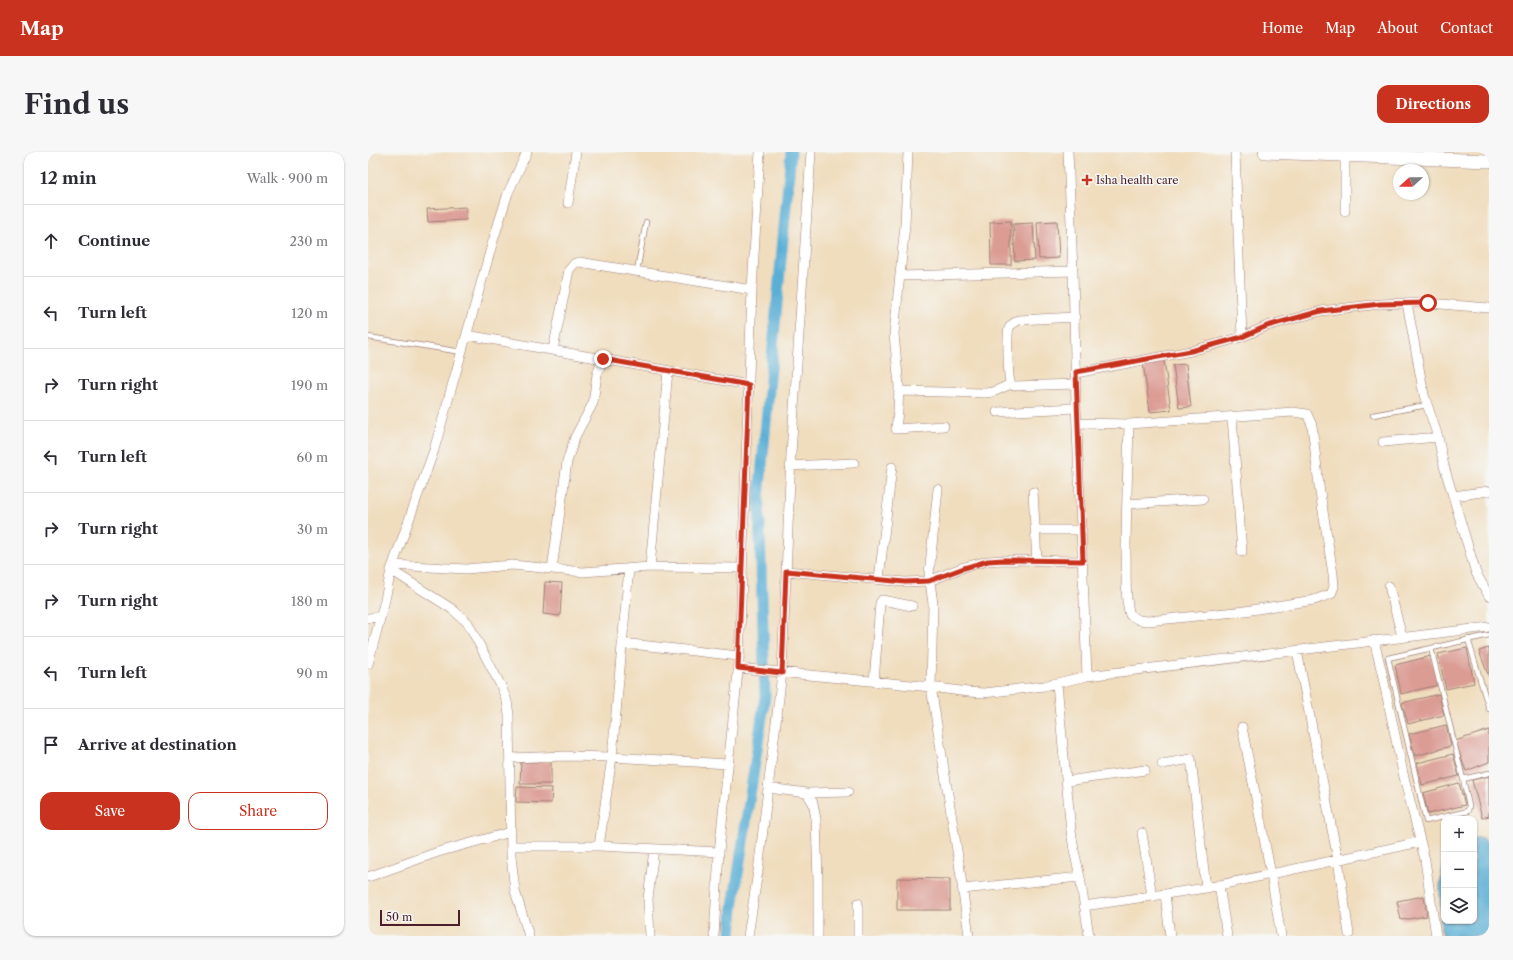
<!DOCTYPE html>
<html lang="en">
<head>
<meta charset="utf-8">
<style>
	:root { --surface:#fff; --page:#f7f7f7; --text:#2b2b33; --muted:#7c7c81; --line:#e1e1e2; --accent:#c8321e }
	body { margin:0; font-family:"Libre Caslon Text",serif; background:var(--page); color:var(--text) }
	.controls { position:absolute; right:12px; bottom:12px; display:grid; overflow:hidden; border-radius:8px; box-shadow:0 1px 3px #0004 }
	.controls button { width:36px; height:36px; display:grid; place-items:center; padding:0; border:0; border-bottom:1px solid var(--line); background:var(--surface); color:var(--text); font:20px sans-serif }
	.compass { position:absolute; left:1025px; top:12px; width:36px; height:36px; border-radius:50%; background:var(--surface); box-shadow:0 1px 3px #0004; rotate:249deg }
	.scale { position:absolute; left:12px; bottom:10px; width:80px; box-sizing:border-box; padding-left:4px; border:2px solid #4a1f2b; border-top:0; font-size:11px; line-height:14px; white-space:nowrap; color:#4a1f2b; -webkit-text-stroke:3px #f6f6f2; paint-order:stroke }
	.stop { position:absolute; width:12px; height:12px; margin:-9px; border:3px solid #c8321e; border-radius:50%; background:#fff }
	.stop.end { background:#c8321e; border-color:#fff; box-shadow:0 1px 4px #0008 }
	.list { margin:0; padding:0; list-style:none }
	h2 { display:flex; justify-content:space-between; align-items:center; height:52px; margin:0; padding:0 16px; font-size:17px }
	h2 small { font-size:13px; font-weight:400; color:var(--muted) }
	.list li { display:grid; grid-template-columns:26px 1fr auto; gap:12px; align-items:center; box-sizing:border-box; height:72px; padding:0 16px; border-top:1px solid var(--line) }
	.list b { display:block; font-size:15px; white-space:nowrap }
	.list em { font-size:13px; font-style:normal; color:var(--muted) }
	.actions { display:flex; gap:8px; padding:12px 16px }
	.actions a { flex:1; padding:9px 0; border:1px solid var(--accent); border-radius:12px; text-align:center; font-size:14px; color:var(--accent) }
	.actions .main { background:var(--accent); color:#fff }
	.icon { flex:none; width:22px; height:22px; fill:none; stroke:currentColor; stroke-width:2; stroke-linecap:round; stroke-linejoin:round }
	.map { position:relative; flex:none; width:1121px; height:784px; overflow:hidden; border-radius:12px }
	header { display:flex; align-items:center; gap:24px; box-sizing:border-box; height:56px; padding:0 20px; background:var(--accent); color:#fff }
	header strong { font-size:19px }
	nav { display:flex; gap:22px; margin-inline-start:auto; font-size:14px }
	.intro { display:flex; align-items:center; justify-content:space-between; box-sizing:border-box; height:96px; padding:0 24px }
	h1 { margin:0; font-size:28px }
	.button { padding:10px 18px; border-radius:12px; background:var(--accent); color:#fff; font-size:14px; font-weight:700 }
	main { display:flex; gap:24px; padding:0 24px }
	aside { flex:1; background:var(--surface); border-radius:12px; box-shadow:0 1px 3px #0004 }
	.map>svg:first-child { display:block }
	.water { fill:#5aafd6; stroke:#526780 }
	.lines { fill:none; stroke-linecap:round; stroke-linejoin:round }
	.canal { stroke:#5aafd6; stroke-width:11 }
	.building { fill:#db9c94 }
	.lane-casing { stroke:#9d7e74; stroke-width:6 }
	.street-casing { stroke:#9d7e74; stroke-width:10 }
	.secondary-casing { stroke:#9d7e74; stroke-width:14 }
	.lane { stroke:#fff; stroke-width:4.5 }
	.street { stroke:#fff; stroke-width:9 }
	.secondary { stroke:#fff; stroke-width:13 }
	.route { stroke:#c8321e; stroke-width:5 }
	.poi-dot { fill:#c8321e; stroke:#f6f6f2; stroke-width:1.5 }
	.labels { text-anchor:middle; dominant-baseline:central; stroke-width:3; stroke-linejoin:round; paint-order:stroke }
	.poi-label { font-size:11px; fill:#4a1f2b; stroke:#f6f6f2; text-anchor:start }
</style>
</head>
<body>
<header>
<strong>Map</strong>
<nav><a>Home</a><a>Map</a><a>About</a><a>Contact</a></nav>
</header>
<div class="intro"><h1>Find us</h1><a class="button">Directions</a></div>
<main>
<aside>
<h2>12 min<small>Walk · 900 m</small></h2>
<ul class="list">
<li><svg class="icon" aria-label="ahead" viewBox="0 0 24 24"><path d="M12 20V5M6 11l6-6 6 6"/></svg><div><b>Continue</b></div><em>230 m</em></li>
<li><svg class="icon" aria-label="left" viewBox="0 0 24 24"><path d="M17 20v-9H6M10 6l-5 5 5 5"/></svg><div><b>Turn left</b></div><em>120 m</em></li>
<li><svg class="icon" aria-label="right" viewBox="0 0 24 24"><path d="M7 20v-9h11M14 6l5 5-5 5"/></svg><div><b>Turn right</b></div><em>190 m</em></li>
<li><svg class="icon" aria-label="left" viewBox="0 0 24 24"><path d="M17 20v-9H6M10 6l-5 5 5 5"/></svg><div><b>Turn left</b></div><em>60 m</em></li>
<li><svg class="icon" aria-label="right" viewBox="0 0 24 24"><path d="M7 20v-9h11M14 6l5 5-5 5"/></svg><div><b>Turn right</b></div><em>30 m</em></li>
<li><svg class="icon" aria-label="right" viewBox="0 0 24 24"><path d="M7 20v-9h11M14 6l5 5-5 5"/></svg><div><b>Turn right</b></div><em>180 m</em></li>
<li><svg class="icon" aria-label="left" viewBox="0 0 24 24"><path d="M17 20v-9H6M10 6l-5 5 5 5"/></svg><div><b>Turn left</b></div><em>90 m</em></li>
<li><svg class="icon" aria-label="arrive" viewBox="0 0 24 24"><path d="M6 21V4h12l-3 4 3 4H6"/></svg><div><b>Arrive at destination</b></div></li>
</ul>
<div class="actions"><a class="main">Save</a><a>Share</a></div>
</aside>
<div class="map">
<svg width="1121" height="784" viewBox="0 0 1121 784">
	<rect width="100%" height="100%" fill="#f6f6f2"/>
	<filter id="ink" filterUnits="userSpaceOnUse"><feTurbulence type="fractalNoise" baseFrequency=".025" numOctaves="2"/><feDisplacementMap in="SourceGraphic" scale="8" xChannelSelector="R" yChannelSelector="G"/><feConvolveMatrix kernelMatrix="1 2 1 2 8 2 1 2 1" color-interpolation-filters="sRGB"/></filter>
	<filter id="wash" filterUnits="userSpaceOnUse"><feTurbulence type="fractalNoise" baseFrequency=".012" numOctaves="4" result="noise"/><feDisplacementMap in="SourceGraphic" scale="16" xChannelSelector="R" yChannelSelector="G"/><feGaussianBlur stdDeviation="0.9" result="paint"/><feColorMatrix in="noise" values="0 0 0 0 0 0 0 0 0 0 0 0 0 0 0 0 0 1.4 0 .05"/><feComposite in="paint" operator="in"/></filter>
	<g filter="url(#wash)">
		<rect width="100%" height="100%" fill="#f0ddbe"/>
		<path class="water" d="M1106 686H1116L1121 692V784H1075L1073 777 1072 734 1076 709V769H1106Z"/>
		<g class="lines">
			<path class="canal" d="M363 784 365 755 397 545 391 346 423 0"/>
		</g>
		<g id="blocks">
			<path class="building" d="M98 55V68L60 70 59 57Z
				M643 69V113H623L622 70Z
				M689 69 691 106 671 107 669 70Z
				M665 71 667 108 647 109 645 72Z
				M796 208 803 258 782 260 775 211Z
				M818 212 823 255 811 256 805 213Z
				M177 430 194 431 192 464 175 462Z
				M1099 496 1106 531 1078 537 1070 502Z
				M1121 496V525L1111 499Z
				M1063 504 1070 533 1033 542 1027 513Z
				M1071 542 1076 563 1040 572 1034 551Z
				M1078 573 1083 594 1047 604 1041 582Z
				M1121 578V610L1098 619 1087 589Z
				M1085 602 1091 624 1054 633 1049 611Z
				M153 610H183V632H152Z
				M1121 624V664L1114 666 1104 628Z
				M1091 631 1097 653 1060 662 1055 641Z
				M149 635 184 636 183 651 148 650Z
				M529 726 582 727V758H529Z
				M1056 744 1059 764 1033 768 1029 749Z"/>
		</g>
	</g>
	<g filter="url(#ink)">
		<use href="#blocks" fill-opacity="0" stroke="#9d7e74" stroke-width="1"/>
		<g class="lines">
			<defs>
				<path id="lane" d="M269 119 278 70
					M0 185 94 200
					M1005 263 1059 253
					M1121 483 1020 506 1058 669 1100 659 1101 654 1095 627 1121 621
					M1100 487 1121 557
					M1063 496 1095 627"/>
				<path id="street" d="M540 0 537 73 526 182 531 234 530 259 528 277 576 274
					M700 0 705 119 708 251 719 524
					M867 0 874 185
					M200 51 208 0
					M977 59V3
					M533 124 705 119
					M1039 151 1056 243 1070 285 1076 314 1108 421 1121 444
					M707 165 651 168C647 170 643 172 641 176 639 182 640 223 642 230 643 233 643 232 646 234L708 232
					M99 183 381 233
					M185 198 201 118 207 111 211 110 384 138
					M708 221 823 199 874 185 899 174 953 159 1012 152 1039 151H1060L1121 156
					M531 239 618 241 625 240 643 232
					M629 260 708 256
					M864 265 874 400
					M709 271 761 272 925 260 939 262 944 273 951 334 965 422 966 435 963 442 946 448 877 459 780 469 771 468 762 463C756 444 759 422 758 402 758 359 760 315 761 272
					M1015 290 1070 285
					M422 314 486 311
					M570 337 561 422 565 452 563 535 591 711 601 784
					M665 340 669 409
					M1085 344 1121 339
					M759 352 835 347
					M667 378H714
					M25 413 98 417 144 413 215 420 282 415 300 219
					M282 415 374 416
					M184 417 199 310 207 285 225 251 229 222 235 207
					M23 418 84 457 100 471 133 534 139 549 141 563 143 704 147 739 161 784
					M418 419 537 430 561 429 596 415 620 409 636 408 715 409
					M511 427 524 315
					M1021 434 1034 485
					M0 466 12 465
					M1006 488 1014 521 1035 621 1057 708 1068 784
					M254 491 371 504
					M929 499 970 708 981 782
					M0 512 17 448 23 418 66 298 125 89 140 41 159 0
					M370 516 563 535 600 540 616 541 676 534 719 524 1121 475
					M506 530 512 451 514 448 544 454
					M689 532 703 679 706 698 712 725 721 784
					M874 575 903 722 913 784
					M142 606 198 604 244 605 360 612
					M699 629 777 618
					M400 636 439 641 445 651 448 667 450 728V784
					M439 641 480 640
					M774 681 784 744
					M143 694H231L351 700
					M231 694 244 605 261 416
					M0 725 70 700 143 680
					M851 733 859 784
					M838 736 1052 690
					M595 737 712 725
					M797 742 802 784
					M716 754 838 736 823 607 794 612
					M282 784 280 747 286 697
					M346 784 351 700 371 510 384 138 392 0
					M380 784 390 719 414 521 423 302 443 0
					M490 784V751"/>
				<path id="secondary" d="M897 0 1121 9"/>
			</defs>
			<use href="#lane" class="lane-casing"/>
			<use href="#street" class="street-casing"/>
			<use href="#secondary" class="secondary-casing"/>
			<use href="#lane" class="lane"/>
			<use href="#street" class="street"/>
			<use href="#secondary" class="secondary"/>
		</g>
	</g>
	<g class="lines" filter="url(#ink)">
		<path class="route" d="M235 207 381 233 370 516 414 521 418 419 537 430 561 429 596 416 620 409 636 408 715 409 708 220 823 199 874 185 899 174 953 159 1012 152 1060 151"/>
	</g>
	<path class="poi-dot" d="M717 22h4v4h4v4h-4v4h-4v-4h-4v-4h4z"/>
	<g class="labels">
		<g class="poi-label">
			<text x="728" y="28">Isha health care</text>
		</g>
	</g>
</svg>
<div class="controls">
<button>+</button>
<button>−</button>
<button><svg class="icon" aria-label="layers" viewBox="0 0 24 24"><path d="M12 4l9 5-9 5-9-5zM3 14l9 5 9-5"/></svg></button>
</div>
<svg class="compass" viewBox="-18 -18 36 36"><path d="M0-13l5 13h-10z" fill="#e53935"/><path d="M0 13l5-13h-10z" fill="#7c7c81"/></svg>
<div class="scale">50 m</div>
<div class="stop" style="left:1060px;top:151px"></div>
<div class="stop end" style="left:235px;top:207px"></div>
</div>
</main>
</body>
</html>
